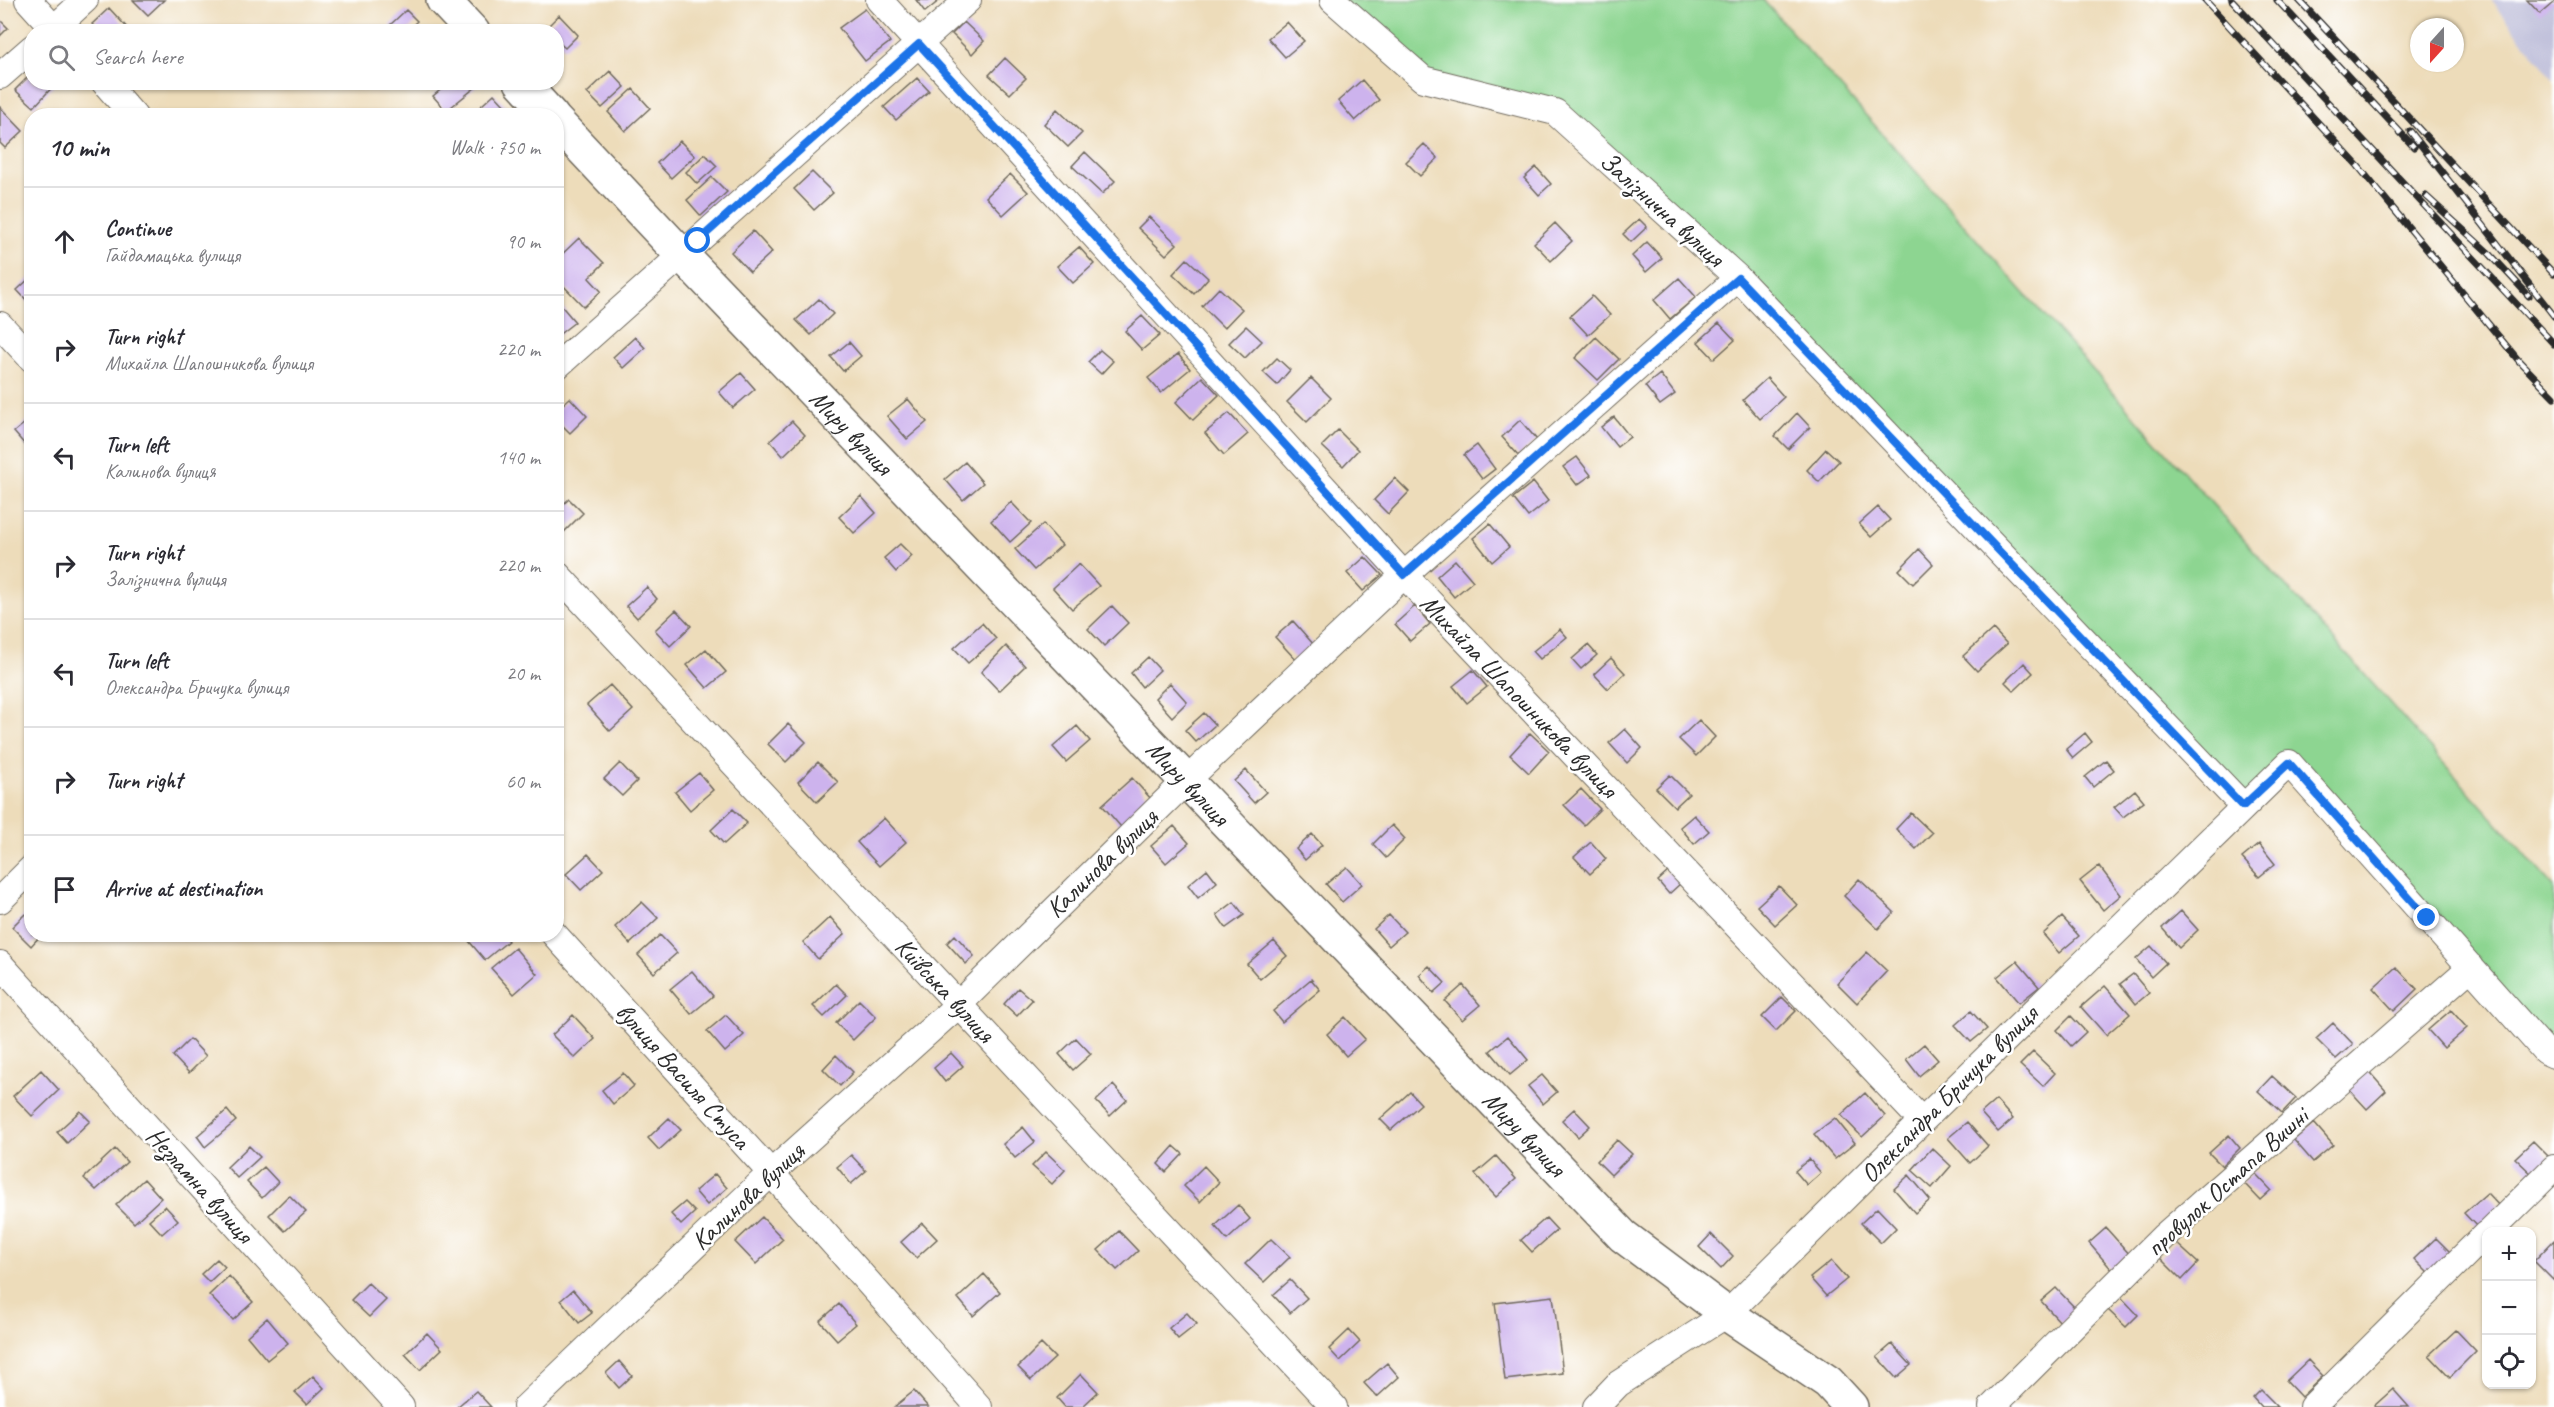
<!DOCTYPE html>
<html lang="en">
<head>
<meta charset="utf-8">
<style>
	:root { --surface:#fff; --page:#f2f2f3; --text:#2b2b33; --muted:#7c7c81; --line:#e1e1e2 }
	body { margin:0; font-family:Caveat,sans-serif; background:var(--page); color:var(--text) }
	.controls { position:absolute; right:18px; bottom:18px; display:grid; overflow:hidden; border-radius:12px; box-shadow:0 2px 4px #0004 }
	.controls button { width:54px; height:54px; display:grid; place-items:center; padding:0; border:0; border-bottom:2px solid var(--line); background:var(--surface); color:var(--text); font:30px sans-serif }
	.compass { position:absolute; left:2410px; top:18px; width:54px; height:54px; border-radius:50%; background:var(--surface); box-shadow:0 2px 4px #0004; rotate:201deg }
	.stop { position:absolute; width:18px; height:18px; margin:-14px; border:4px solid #1a73e8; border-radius:50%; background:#fff }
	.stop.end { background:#1a73e8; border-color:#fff; box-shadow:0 2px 6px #0008 }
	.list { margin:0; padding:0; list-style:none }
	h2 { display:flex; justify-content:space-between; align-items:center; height:78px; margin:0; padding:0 24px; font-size:26px }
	h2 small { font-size:20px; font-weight:400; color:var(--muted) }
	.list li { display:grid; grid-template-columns:39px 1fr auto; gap:18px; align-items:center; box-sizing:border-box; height:108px; padding:0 24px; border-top:2px solid var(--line) }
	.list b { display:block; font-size:22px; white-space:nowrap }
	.list p { margin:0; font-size:20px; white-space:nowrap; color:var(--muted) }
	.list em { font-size:20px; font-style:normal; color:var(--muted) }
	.icon { flex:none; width:33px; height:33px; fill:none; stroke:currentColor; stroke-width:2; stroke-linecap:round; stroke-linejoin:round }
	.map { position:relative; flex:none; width:2554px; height:1407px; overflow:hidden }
	.search { position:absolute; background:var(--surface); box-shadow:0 2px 4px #0004; left:24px; top:24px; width:540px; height:66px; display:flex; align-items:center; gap:15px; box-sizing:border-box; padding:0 21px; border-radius:24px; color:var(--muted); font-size:22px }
	.panel { position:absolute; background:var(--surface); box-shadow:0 2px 4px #0004; left:24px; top:108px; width:540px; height:834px; border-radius:24px }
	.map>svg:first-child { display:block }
	.industrial { fill:#c2c2dc }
	.green { fill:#8dd591; stroke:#5c805e; stroke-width:1.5 }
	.building { fill:#cdb3ed }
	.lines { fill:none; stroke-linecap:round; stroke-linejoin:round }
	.street-casing { stroke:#6f695d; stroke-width:28 }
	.secondary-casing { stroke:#6f695d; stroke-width:36 }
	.street { stroke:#fff; stroke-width:26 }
	.secondary { stroke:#fff; stroke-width:33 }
	.rail-casing { stroke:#2b2b2b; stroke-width:7 }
	.rail { stroke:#fff; stroke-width:4.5; stroke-dasharray:14; stroke-linecap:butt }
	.route { stroke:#1a73e8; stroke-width:8 }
	.labels { text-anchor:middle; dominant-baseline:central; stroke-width:5; stroke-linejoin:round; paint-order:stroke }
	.street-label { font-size:26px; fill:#2b2b2b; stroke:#fff }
</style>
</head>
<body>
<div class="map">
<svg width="2554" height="1407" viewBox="0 0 2554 1407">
	<rect width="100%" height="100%" fill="#fff"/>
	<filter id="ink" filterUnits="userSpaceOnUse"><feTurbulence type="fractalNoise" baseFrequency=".0167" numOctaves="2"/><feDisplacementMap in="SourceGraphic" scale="12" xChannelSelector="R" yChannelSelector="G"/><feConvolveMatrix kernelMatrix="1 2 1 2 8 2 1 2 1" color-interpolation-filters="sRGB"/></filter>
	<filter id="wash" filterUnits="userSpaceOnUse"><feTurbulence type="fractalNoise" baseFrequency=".008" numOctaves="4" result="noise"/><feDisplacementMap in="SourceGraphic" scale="24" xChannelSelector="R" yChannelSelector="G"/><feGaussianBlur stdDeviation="1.35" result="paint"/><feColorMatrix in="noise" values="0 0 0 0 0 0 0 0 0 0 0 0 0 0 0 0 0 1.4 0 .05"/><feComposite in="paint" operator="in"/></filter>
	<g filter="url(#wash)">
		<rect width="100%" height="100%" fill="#eddcba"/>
		<path class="industrial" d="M2490 0H2554V80Z"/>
		<path class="green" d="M1333 0H1763L2554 887V1055L2289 763 2243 806 1738 278 1555 112 1423 79Z"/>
		<g id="blocks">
			<path class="building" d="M133 0H164L148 15Z
				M916 0H940L925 12Z
				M2527 0H2554V2L2540 14Z
				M109 8 131 32H99L92 24Z
				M865 9 890 42 865 61 839 28Z
				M406 10 417 21 406 32H396L390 25Z
				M559 15 578 35 565 48 556 40V32H549L546 28Z
				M0 20 8 28 0 36Z
				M964 22 984 41 972 54 952 34Z
				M1287 22 1304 41 1285 57 1268 38Z
				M1005 58 1026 78 1010 94 989 75Z
				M610 71 625 87 602 108 587 93Z
				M32 73V82H57L34 107 15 90Z
				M917 78 929 91 896 120 884 107Z
				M1362 80 1379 100 1355 121 1338 101Z
				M450 82H474L477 86 446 111 433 96Z
				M633 89 650 108 625 131 608 112Z
				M494 94 506 107 496 116H470Z
				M0 107 23 131 5 148 0 143Z
				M1057 109 1082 133 1068 147 1044 124Z
				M680 141 695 156 671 178 657 163Z
				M1424 144 1438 158 1420 176 1406 162Z
				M1085 152 1115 181 1102 194 1072 166Z
				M705 154 717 166 697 184 686 172Z
				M1536 167 1551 184 1539 195 1524 178Z
				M812 172 833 193 814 210 794 189Z
				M1010 174 1028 192 1003 215 986 197Z
				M712 177 727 192 701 216 687 200Z
				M1149 217 1177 244 1166 255 1138 228Z
				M1639 219 1647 227 1631 242 1623 234Z
				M1555 223 1572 241 1551 261 1534 243Z
				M753 231 772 252 750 272 731 252Z
				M579 238 604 263 589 278 601 291 584 307 556 278V260Z
				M1647 242 1662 258 1646 272 1632 256Z
				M1079 247 1094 264 1073 283 1057 266Z
				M1187 259 1208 278 1194 294 1173 274Z
				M32 276V306L17 290Z
				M1679 278 1696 297 1670 319 1654 300Z
				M1219 288 1242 309 1224 328 1202 306Z
				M1592 296 1610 315 1588 335 1570 316Z
				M819 299 833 314 811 335 796 320Z
				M559 303 575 322 557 336 556 305Z
				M1142 316 1160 335 1142 350 1125 331Z
				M1719 323 1735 340 1714 359 1698 342Z
				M1246 326 1262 341 1245 358 1229 343Z
				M635 337 645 348 623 368 613 357Z
				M1596 337 1619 359 1598 380 1575 358Z
				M849 342 861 356 843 371 831 357Z
				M1100 350 1113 361 1101 374 1088 362Z
				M1178 354 1190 369 1161 393 1148 378Z
				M1277 358 1290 370 1277 385 1263 372Z
				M741 373 755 389 733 408 719 392Z
				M1660 374 1675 394 1660 405 1645 386Z
				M1202 377 1219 395 1193 420 1176 402Z
				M1311 378 1331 398 1307 422 1287 402Z
				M1767 378 1784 397 1760 419 1743 400Z
				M570 398 587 416 570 433 556 419V410Z
				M908 399 927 422 907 439 887 416Z
				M1229 413 1248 434 1224 455 1205 433Z
				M1797 413 1810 427 1788 449 1775 436Z
				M32 417V453L14 432Z
				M1614 417 1630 437 1617 447 1601 427Z
				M1520 420 1537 440 1519 456 1502 437Z
				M792 421 805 435 783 456 770 441Z
				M1338 430 1358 450 1343 466 1322 446Z
				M1477 445 1495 469 1482 479 1464 455Z
				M1826 449 1839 461 1819 482 1807 470Z
				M1577 457 1591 475 1577 485 1563 467Z
				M965 462 983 483 963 500 945 479Z
				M1395 478 1409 492 1388 514 1374 500Z
				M1533 482 1548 501 1528 517 1513 498Z
				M861 496 876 513 854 533 839 517Z
				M569 499 583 513 563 533 556 527V511Z
				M1011 502 1031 523 1010 542 991 521Z
				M1878 507 1890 520 1871 537 1859 524Z
				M1043 524 1062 545 1034 570 1015 549Z
				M1490 524 1509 547 1492 562 1473 538Z
				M900 544 912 556 896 572 884 558Z
				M1919 549 1933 564 1913 584 1899 570Z
				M1365 557 1382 575 1363 591 1347 573Z
				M1455 560 1473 581 1454 597 1437 576Z
				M1079 564 1099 586 1072 609 1053 588Z
				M647 587 657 599 637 618 626 606Z
				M1112 606 1128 623 1104 646 1088 629Z
				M1415 606 1430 624 1410 641 1395 624Z
				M676 610 691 626 670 646 655 630Z
				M1293 621 1314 645 1297 661 1275 637Z
				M982 623 996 639 968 663 954 648Z
				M1560 629 1567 637 1540 659 1533 651Z
				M1993 629 2007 644 1977 671 1963 656Z
				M1588 645 1597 655 1581 669 1572 659Z
				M1006 646 1025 666 999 691 981 672Z
				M706 649 726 672 707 688 687 665Z
				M1148 657 1160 670 1142 687 1131 673Z
				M1611 658 1625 673 1608 689 1594 674Z
				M2024 663 2033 673 2014 691 2005 682Z
				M1473 670 1487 687 1467 703 1453 686Z
				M1170 683 1187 702 1172 717 1155 698Z
				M610 685 633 710 610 731 587 705Z
				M1204 713 1215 725 1196 742 1185 730Z
				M1699 720 1715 737 1696 756 1679 739Z
				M788 724 806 742 786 762 768 744Z
				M1077 726 1090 741 1066 762 1053 747Z
				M1625 729 1642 748 1627 763 1609 743Z
				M1530 733 1549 751 1529 773 1510 755Z
				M2085 733 2092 742 2073 758 2066 749Z
				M2106 760 2114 770 2093 787 2085 777Z
				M818 762 838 782 817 802 798 782Z
				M620 763 637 781 622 796 604 779Z
				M1246 770 1266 792 1254 803 1234 781Z
				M699 773 713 790 690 810 675 792Z
				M1670 775 1689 794 1675 807 1656 788Z
				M1132 778 1152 800 1121 827 1102 805Z
				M1581 789 1600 809 1584 825 1564 805Z
				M2135 790 2144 801 2123 817 2114 807Z
				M733 809 747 823 724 844 711 830Z
				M1911 813 1932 833 1916 849 1896 829Z
				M1694 815 1709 831 1694 844 1680 827Z
				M884 818 906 842 879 866 857 842Z
				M1392 825 1405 839 1386 858 1373 844Z
				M1174 826 1189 843 1166 863 1151 846Z
				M1312 834 1322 845 1305 860 1296 849Z
				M1591 842 1606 859 1590 874 1574 857Z
				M2259 844 2275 864 2259 877 2242 858Z
				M588 854 603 870 581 890 566 874Z
				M2099 866 2121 895 2103 910 2080 881Z
				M1347 867 1362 884 1342 902 1326 884Z
				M1207 869 1217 882 1198 898 1188 885Z
				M1669 871 1681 883 1669 894 1658 881Z
				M1859 879 1894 912 1878 929 1844 896Z
				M1779 886 1797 905 1775 925 1757 906Z
				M642 902 658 918 630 944 615 927Z
				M1234 902 1244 915 1226 928 1217 915Z
				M2181 911 2198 930 2179 948 2162 928Z
				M25 914 32 920V934H42L31 946 12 927Z
				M1389 915 1405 932 1389 946 1374 929Z
				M830 917 845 934 818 959 803 942Z
				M2062 917 2079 936 2059 953 2043 934Z
				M474 934H502L508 941 485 960 468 940Z
				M660 935 677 953 654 973 638 955Z
				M955 935 974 956 966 964 947 943Z
				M1274 941 1287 956 1260 979 1247 964Z
				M2151 946 2166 963 2151 977 2136 959Z
				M515 948 537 974 514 994 491 968Z
				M1867 952 1887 971 1857 1003 1837 983Z
				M2017 961 2039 987 2019 1003 1997 977Z
				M1429 966 1445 983 1434 993 1419 975Z
				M2396 967 2417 989 2394 1011 2373 988Z
				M692 971 713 996 691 1014 670 989Z
				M2133 974 2149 993 2136 1004 2120 984Z
				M1311 979 1320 990 1282 1022 1273 1011Z
				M836 984 847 995 824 1017 813 1006Z
				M1463 985 1480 1005 1462 1020 1445 1001Z
				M2105 986 2130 1014 2106 1035 2081 1007Z
				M1018 988 1032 1000 1017 1016 1004 1004Z
				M1782 997 1796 1011 1776 1031 1762 1017Z
				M859 1000 876 1017 853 1040 836 1023Z
				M2451 1010 2467 1028 2444 1048 2428 1030Z
				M1971 1011 1987 1029 1971 1042 1955 1025Z
				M573 1015 595 1039 575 1058 552 1035Z
				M726 1015 744 1035 725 1052 707 1031Z
				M2071 1016 2086 1032 2071 1046 2057 1030Z
				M1345 1017 1365 1039 1346 1056 1327 1034Z
				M2333 1023 2353 1044 2336 1059 2316 1039Z
				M1508 1036 1528 1060 1510 1075 1490 1051Z
				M1076 1038 1091 1054 1073 1070 1059 1054Z
				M190 1039 206 1056 189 1073 173 1056Z
				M1924 1044 1938 1060 1919 1076 1906 1059Z
				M2033 1052 2055 1073 2043 1086 2020 1065Z
				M951 1053 963 1066 945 1082 934 1068Z
				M836 1055 853 1072 840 1086 823 1069Z
				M2364 1066 2386 1091 2367 1109 2344 1084Z
				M41 1070 59 1090 32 1116 13 1096Z
				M623 1073 634 1086 613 1104 602 1090Z
				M1542 1075 1557 1092 1543 1104 1528 1086Z
				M2272 1076 2296 1098 2282 1113 2258 1091Z
				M1113 1085 1127 1100 1110 1116 1096 1101Z
				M1410 1092 1421 1104 1391 1130 1380 1119Z
				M1865 1093 1885 1116 1862 1137 1841 1115Z
				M1996 1100 2013 1119 1998 1132 1981 1113Z
				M1574 1109 1590 1126 1578 1137 1562 1120Z
				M227 1110 236 1121 205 1147 197 1136Z
				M80 1111 90 1121 67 1143 57 1132Z
				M669 1118 681 1130 659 1150 648 1138Z
				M1835 1118 1855 1143 1835 1159 1814 1134Z
				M1967 1122 1988 1146 1970 1163 1948 1138Z
				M2314 1123 2333 1145 2313 1162 2294 1140Z
				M1023 1127 1035 1142 1015 1158 1003 1144Z
				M2229 1135 2240 1148 2222 1166 2209 1153Z
				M1617 1140 1632 1154 1611 1175 1597 1161Z
				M2533 1141 2553 1161 2536 1178 2515 1158Z
				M249 1146 260 1157 237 1178 227 1167Z
				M1174 1146 1183 1154 1166 1172 1158 1164Z
				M1932 1148 1951 1166 1932 1188 1912 1170Z
				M115 1149 127 1162 96 1190 84 1178Z
				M1046 1152 1065 1170 1052 1184 1032 1166Z
				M851 1155 866 1171 851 1184 837 1167Z
				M1496 1156 1516 1179 1496 1197 1475 1174Z
				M1809 1159 1821 1173 1807 1185 1795 1171Z
				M1204 1166 1219 1182 1200 1202 1184 1186Z
				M264 1167 278 1182 262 1198 247 1182Z
				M2254 1172 2271 1190 2260 1200 2243 1182Z
				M715 1174 727 1188 707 1205 695 1191Z
				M1909 1175 1930 1200 1915 1213 1894 1189Z
				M144 1179 161 1198 134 1223 116 1205Z
				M2487 1193 2502 1209 2479 1229 2464 1213Z
				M289 1195 306 1212 285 1231 269 1215Z
				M685 1202 695 1212 681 1225 671 1214Z
				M1238 1205 1250 1219 1227 1240 1215 1226Z
				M165 1206 178 1220 162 1234 149 1220Z
				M1877 1208 1896 1228 1881 1243 1861 1223Z
				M762 1217 783 1239 756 1264 735 1242Z
				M1546 1218 1557 1230 1532 1252 1521 1240Z
				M922 1223 937 1239 916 1258 901 1242Z
				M2106 1228 2131 1256 2113 1271 2089 1243Z
				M1119 1231 1138 1251 1117 1270 1098 1250Z
				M1711 1234 1733 1256 1721 1269 1699 1247Z
				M2436 1238 2453 1255 2432 1277 2414 1259Z
				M1271 1239 1290 1257 1264 1282 1245 1264Z
				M2554 1240V1281L2534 1261Z
				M2175 1242 2198 1263 2182 1280 2160 1258Z
				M217 1259 225 1267 209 1282 201 1274Z
				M1831 1261 1847 1279 1826 1296 1810 1278Z
				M984 1274 1000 1292 973 1316 958 1298Z
				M229 1276 253 1302 233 1320 209 1295Z
				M1290 1280 1307 1298 1290 1313 1273 1295Z
				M368 1283 386 1300 369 1317 351 1300Z
				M2056 1288 2076 1309 2061 1323 2041 1301Z
				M573 1290 592 1313 579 1323 561 1300Z
				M1553 1296 1563 1373 1505 1380 1495 1303Z
				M2121 1297 2138 1315 2126 1327 2108 1310Z
				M839 1304 856 1324 837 1340 820 1321Z
				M1187 1313 1197 1324 1178 1339 1169 1328Z
				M267 1318 288 1343 267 1360 247 1336Z
				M1349 1330 1360 1342 1340 1361 1329 1349Z
				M2456 1330 2476 1351 2450 1377 2429 1355Z
				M427 1333 442 1349 420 1370 405 1354Z
				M1041 1344 1055 1358 1031 1380 1018 1367Z
				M1892 1344 1911 1365 1896 1378 1877 1357Z
				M2308 1360 2323 1376 2301 1397 2286 1381Z
				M619 1361 632 1376 619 1388 606 1373Z
				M1387 1363 1399 1377 1377 1397 1364 1383Z
				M1081 1374 1098 1392 1082 1407H1065L1057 1398Z
				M313 1376 324 1388 307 1404 295 1392Z
				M2393 1389 2409 1407H2375L2374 1406Z
				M2261 1390 2278 1407H2261L2253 1398Z
				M476 1391 491 1407H457Z
				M914 1391 928 1407H894Z"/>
		</g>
	</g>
	<g filter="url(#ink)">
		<use href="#blocks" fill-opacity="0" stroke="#6f695d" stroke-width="1.5"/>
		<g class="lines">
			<defs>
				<path id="street" d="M28 0 57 32
					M879 0 1404 575 1922 1121
					M1333 0 1423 79 1555 112 1738 278 2243 806
					M50 32 85 0
					M0 76 32 48
					M104 82 134 116
					M0 325 32 359
					M556 367 968 0
					M556 573 1334 1407
					M0 900 32 868
					M554 934 771 1173 979 1407
					M0 964 401 1407
					M2489 1232 2554 1168
					M526 1407 771 1173 958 1005 1186 781 1404 575 1738 278
					M1596 1407 1618 1384 1727 1314 1922 1121 2289 763 2545 1051 2554 1055
					M1992 1407 2164 1236 2471 967
					M2312 1407 2486 1234"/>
				<g id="secondary">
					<path d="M443 0 473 32"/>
					<path d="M521 82 552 116"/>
					<path id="s1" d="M556 121 682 255 1623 1236 1727 1314 1828 1382 1851 1407"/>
				</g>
			</defs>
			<use href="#street" class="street-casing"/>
			<use href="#secondary" class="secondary-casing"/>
			<use href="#street" class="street"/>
			<use href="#secondary" class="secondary"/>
			<defs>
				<path id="rail" d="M2205 0 2358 166 2519 361 2554 397
					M2232 0 2554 344
					M2277 0 2414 147
					M2299 0 2554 274
					M2410 131 2554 316
					M2426 196 2490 254 2529 296"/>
			</defs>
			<use href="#rail" class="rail-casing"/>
			<use href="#rail" class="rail"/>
		</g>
	</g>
	<g class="lines" filter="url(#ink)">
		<path class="route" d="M698 241 919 44 1404 575 1738 278 2243 806 2289 763 2427 918"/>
	</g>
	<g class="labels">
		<g class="street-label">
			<text transform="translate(1662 209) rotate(42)">Залізнична вулиця</text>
			<text stroke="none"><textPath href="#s1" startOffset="429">Миру вулиця</textPath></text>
			<text transform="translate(1519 696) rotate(46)">Михайла Шапошникова вулиця</text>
			<text stroke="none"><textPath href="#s1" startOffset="915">Миру вулиця</textPath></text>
			<text transform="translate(1102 863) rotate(-44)">Калинова вулиця</text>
			<text transform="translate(945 990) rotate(47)">Київська вулиця</text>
			<text transform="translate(683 1076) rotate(48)">вулиця Василя Стуса</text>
			<text transform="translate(1949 1094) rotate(-45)">Олександра Бричука вулиця</text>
			<text stroke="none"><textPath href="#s1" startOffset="1401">Миру вулиця</textPath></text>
			<text transform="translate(2227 1182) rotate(-42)">провулок Остапа Вишні</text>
			<text transform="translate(200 1185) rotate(48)">Незламна вулиця</text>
			<text transform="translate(748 1196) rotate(-43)">Калинова вулиця</text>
		</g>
	</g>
</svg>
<div class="controls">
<button>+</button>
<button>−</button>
<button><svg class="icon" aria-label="locate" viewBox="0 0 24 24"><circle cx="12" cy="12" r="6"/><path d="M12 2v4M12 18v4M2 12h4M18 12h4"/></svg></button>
</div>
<svg class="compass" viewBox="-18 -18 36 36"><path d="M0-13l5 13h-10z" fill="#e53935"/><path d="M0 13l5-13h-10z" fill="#7c7c81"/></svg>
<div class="stop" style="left:698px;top:241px"></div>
<div class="stop end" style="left:2427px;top:918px"></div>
<div class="search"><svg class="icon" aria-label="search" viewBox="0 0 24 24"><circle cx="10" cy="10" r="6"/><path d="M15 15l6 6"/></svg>Search here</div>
<section class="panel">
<h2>10 min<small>Walk · 750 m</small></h2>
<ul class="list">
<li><svg class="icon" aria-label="ahead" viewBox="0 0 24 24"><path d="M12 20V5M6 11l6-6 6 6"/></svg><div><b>Continue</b><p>Гайдамацька вулиця</p></div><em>90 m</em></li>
<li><svg class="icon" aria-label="right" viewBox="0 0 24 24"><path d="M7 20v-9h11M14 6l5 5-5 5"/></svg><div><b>Turn right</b><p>Михайла Шапошникова вулиця</p></div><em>220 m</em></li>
<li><svg class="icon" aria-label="left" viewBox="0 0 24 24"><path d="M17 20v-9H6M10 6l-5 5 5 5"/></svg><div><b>Turn left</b><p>Калинова вулиця</p></div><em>140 m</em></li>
<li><svg class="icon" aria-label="right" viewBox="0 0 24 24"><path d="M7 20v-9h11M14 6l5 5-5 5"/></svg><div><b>Turn right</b><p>Залізнична вулиця</p></div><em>220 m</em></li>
<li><svg class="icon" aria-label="left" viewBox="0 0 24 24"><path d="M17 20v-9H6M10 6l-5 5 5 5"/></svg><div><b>Turn left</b><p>Олександра Бричука вулиця</p></div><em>20 m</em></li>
<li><svg class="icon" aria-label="right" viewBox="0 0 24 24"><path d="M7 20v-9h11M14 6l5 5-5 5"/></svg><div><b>Turn right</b></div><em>60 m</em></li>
<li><svg class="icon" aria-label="arrive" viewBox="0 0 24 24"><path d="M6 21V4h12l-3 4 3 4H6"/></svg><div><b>Arrive at destination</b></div></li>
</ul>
</section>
</div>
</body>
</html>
